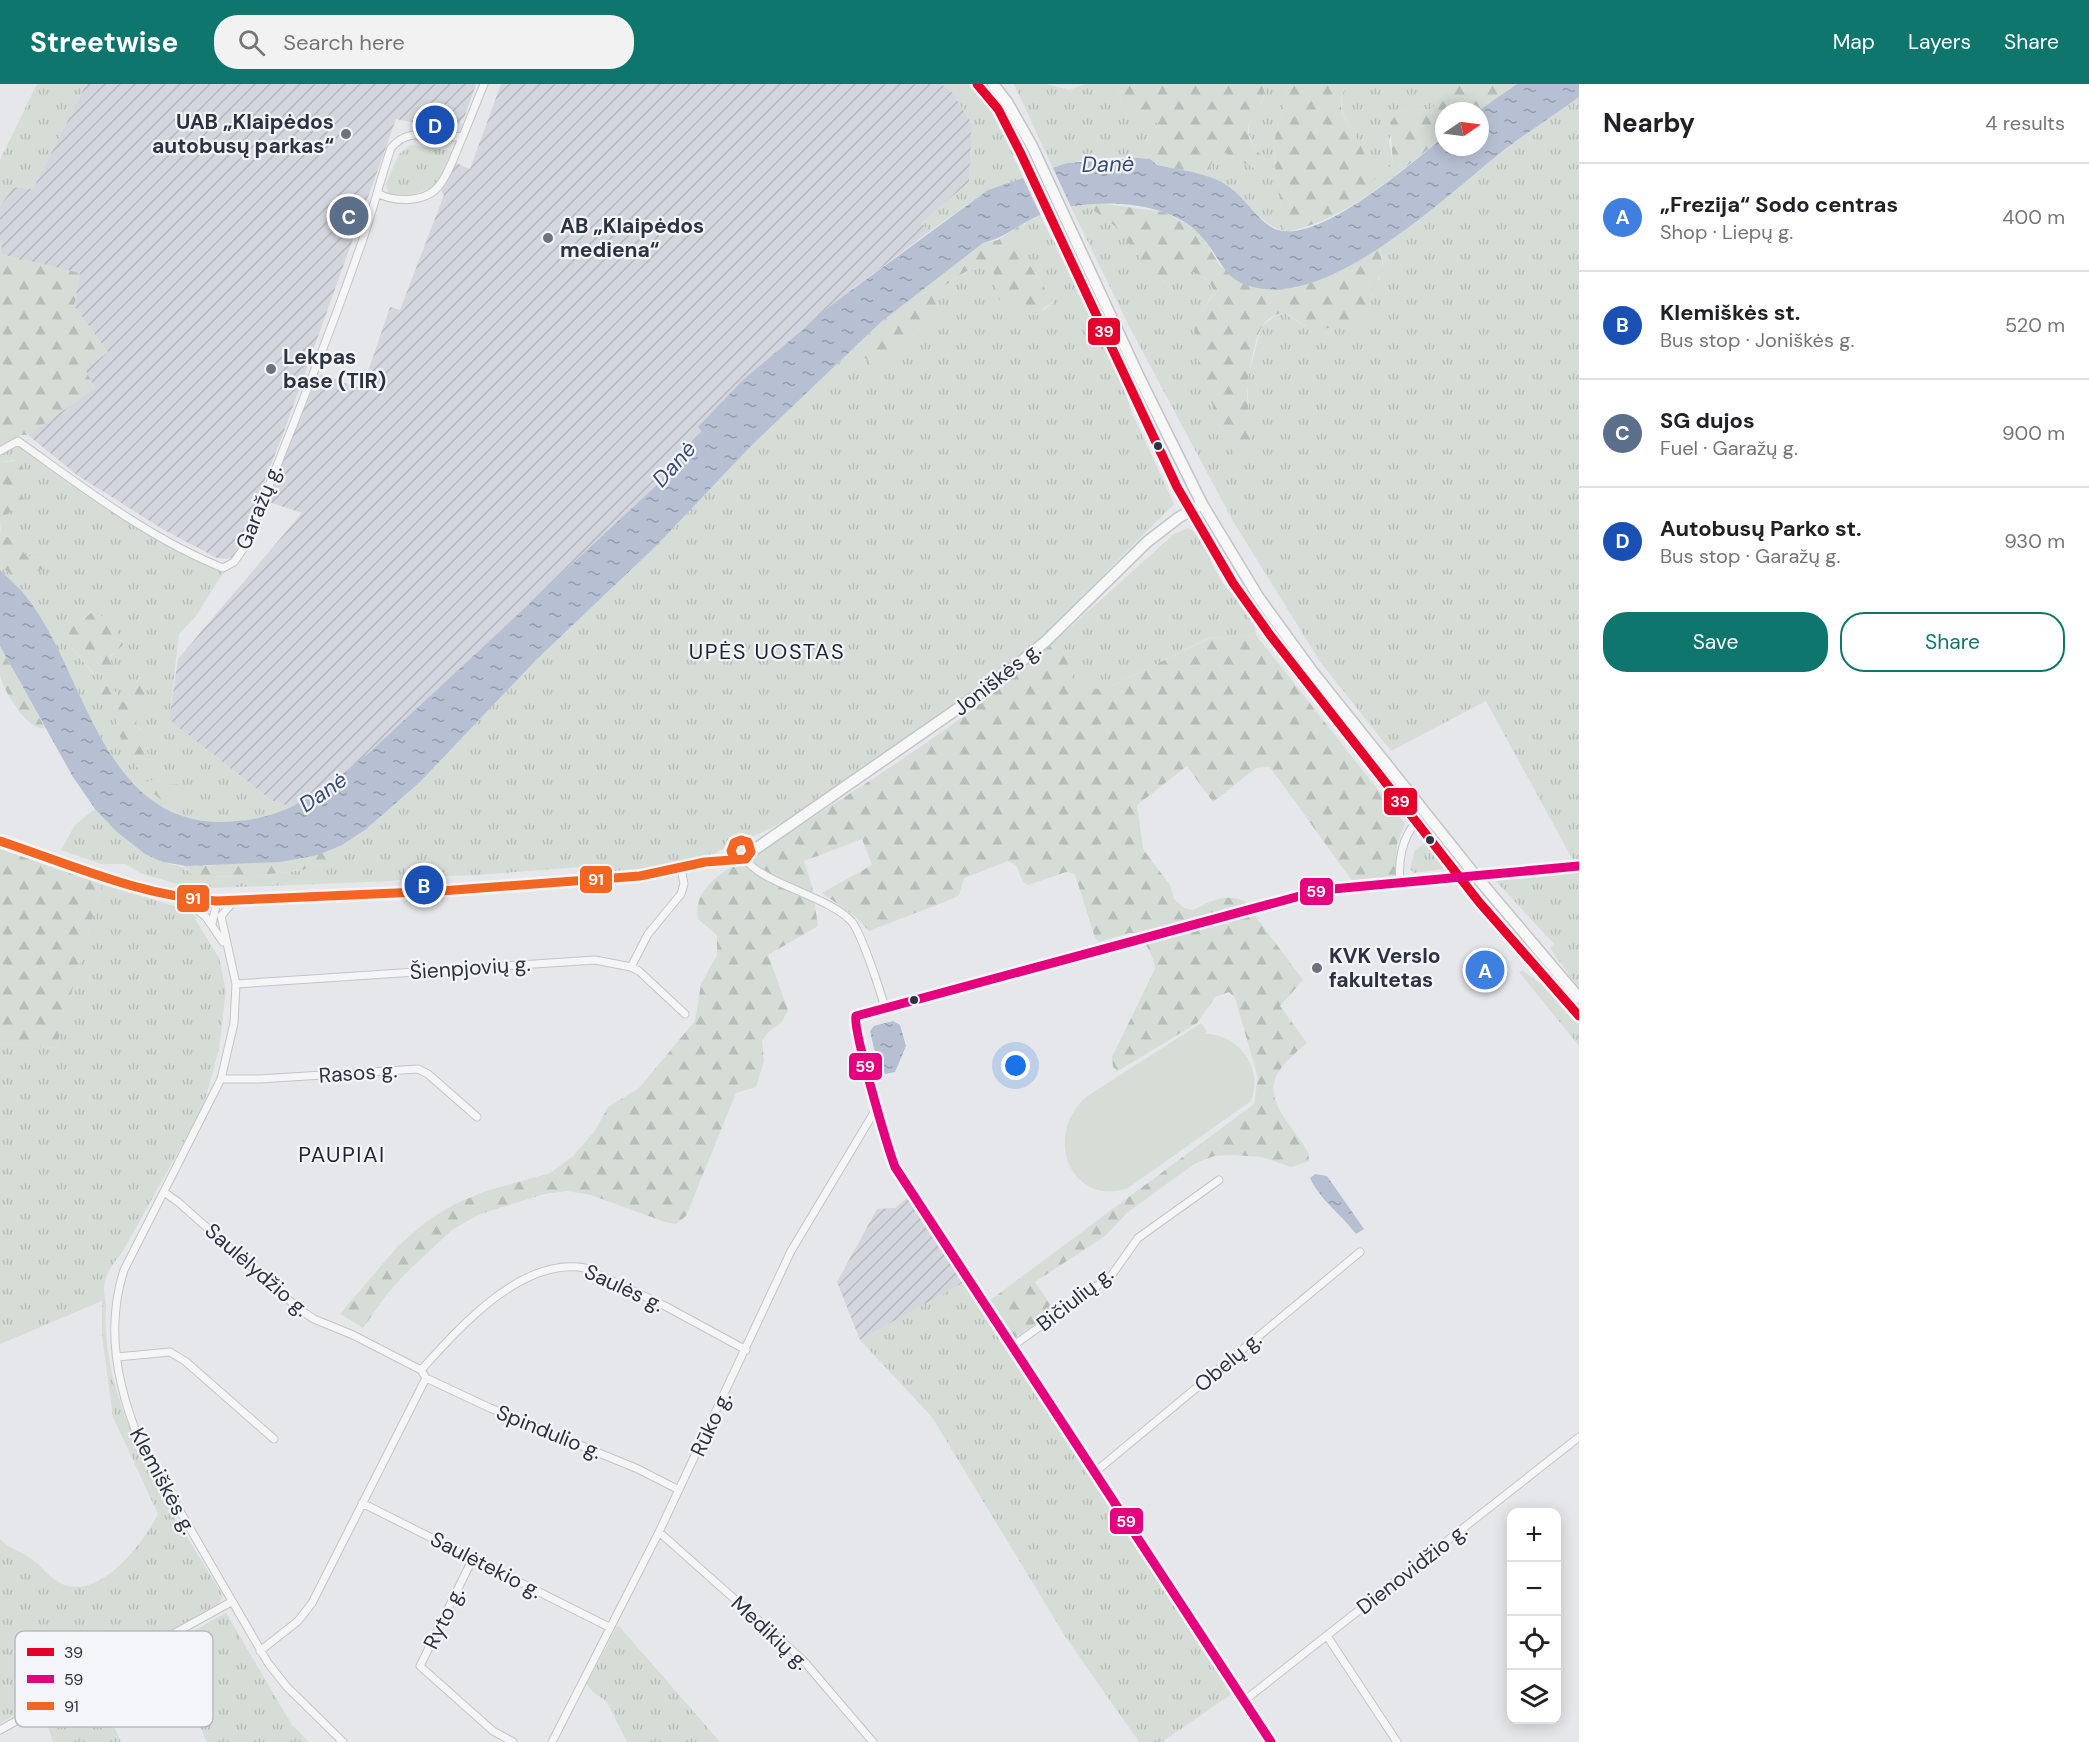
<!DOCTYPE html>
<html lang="en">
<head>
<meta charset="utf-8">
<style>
	:root { --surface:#fff; --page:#f2f2f2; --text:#202124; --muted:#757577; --line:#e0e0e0; --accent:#0f766e }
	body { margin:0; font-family:"DM Sans",sans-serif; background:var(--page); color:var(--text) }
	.controls { position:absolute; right:18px; bottom:18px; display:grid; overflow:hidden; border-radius:12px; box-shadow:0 3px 15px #0003 }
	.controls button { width:54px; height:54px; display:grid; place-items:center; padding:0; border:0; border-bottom:2px solid var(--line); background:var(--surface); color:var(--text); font:30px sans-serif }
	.compass { position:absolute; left:1435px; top:18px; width:54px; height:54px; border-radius:50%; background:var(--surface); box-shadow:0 3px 15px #0003; rotate:77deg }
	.you { position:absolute; left:1016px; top:982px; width:21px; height:21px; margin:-15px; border:4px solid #fff; border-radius:50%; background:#1a73e8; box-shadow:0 0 0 9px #1a73e833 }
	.badge { display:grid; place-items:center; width:39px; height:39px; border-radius:50%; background:var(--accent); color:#fff; font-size:20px; font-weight:700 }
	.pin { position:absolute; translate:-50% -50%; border:3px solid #fff; box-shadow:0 2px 6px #0006 }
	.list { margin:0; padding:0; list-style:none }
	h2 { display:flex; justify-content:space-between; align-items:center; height:78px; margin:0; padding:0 24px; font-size:26px }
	h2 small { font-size:20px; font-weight:400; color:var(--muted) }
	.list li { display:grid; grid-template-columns:39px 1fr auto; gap:18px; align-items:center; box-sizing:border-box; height:108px; padding:0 24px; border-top:2px solid var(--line) }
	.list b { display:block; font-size:22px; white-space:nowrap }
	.list p { margin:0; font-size:20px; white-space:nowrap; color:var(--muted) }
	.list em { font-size:20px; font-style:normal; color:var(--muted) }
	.actions { display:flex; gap:12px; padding:18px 24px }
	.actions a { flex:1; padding:14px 0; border:2px solid var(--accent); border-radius:24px; text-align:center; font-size:21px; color:var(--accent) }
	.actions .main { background:var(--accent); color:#fff }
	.icon { flex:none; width:33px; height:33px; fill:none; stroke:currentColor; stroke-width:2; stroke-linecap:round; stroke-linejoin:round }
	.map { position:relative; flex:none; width:1579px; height:1658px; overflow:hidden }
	header { display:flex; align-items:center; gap:36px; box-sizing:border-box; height:84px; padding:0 30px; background:var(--accent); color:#fff }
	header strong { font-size:28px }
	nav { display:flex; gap:33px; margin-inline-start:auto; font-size:21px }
	.search { width:420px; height:54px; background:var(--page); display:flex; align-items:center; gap:15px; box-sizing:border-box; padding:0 21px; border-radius:24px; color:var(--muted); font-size:22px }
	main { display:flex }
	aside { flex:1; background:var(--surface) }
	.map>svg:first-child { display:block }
	.industrial { fill:url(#industrial-furrows) }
	.grass { fill:url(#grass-tufts); fill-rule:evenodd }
	.forest { fill:url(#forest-firs) }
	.garden { fill:#d5ddd6 }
	.water { fill:url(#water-ripples) }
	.pier { fill:#e5e7ea }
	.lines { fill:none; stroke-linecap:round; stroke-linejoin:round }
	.minor-casing { stroke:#c3c5c8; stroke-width:9 }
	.secondary-casing { stroke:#c3c5c8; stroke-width:13 }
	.primary-casing { stroke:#c2c4c7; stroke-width:13 }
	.minor { stroke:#f5f5f6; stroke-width:7 }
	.secondary { stroke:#f7f7f8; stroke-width:10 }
	.primary { stroke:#f7f7f8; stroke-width:10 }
	.bus-1-casing { stroke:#f4f5f8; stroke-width:14 }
	.bus-2-casing { stroke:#f4f5f8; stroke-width:14 }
	.bus-3-casing { stroke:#f4f5f8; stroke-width:14 }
	.bus-1 { stroke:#e4002b; stroke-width:9 }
	.bus-2 { stroke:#e5007d; stroke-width:9 }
	.bus-3 { stroke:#f26522; stroke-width:9 }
	.poi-dot { fill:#6d717d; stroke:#f4f5f8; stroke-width:2 }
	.bus-dot { fill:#2d3242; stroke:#f4f5f8; stroke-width:2 }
	.labels { text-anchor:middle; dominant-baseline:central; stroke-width:4.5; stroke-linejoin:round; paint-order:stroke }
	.poi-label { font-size:21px; font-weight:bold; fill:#2d3242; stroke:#f4f5f8; text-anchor:start }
	.street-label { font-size:21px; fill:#2d3242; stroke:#f4f5f8 }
	.water-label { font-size:22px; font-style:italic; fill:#3a4c74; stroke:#f4f5f8 }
	.neighbourhood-label { font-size:22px; letter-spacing:1.5px; fill:#1f2334; stroke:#f4f5f8 }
	.key { fill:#f4f5f8; stroke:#b8bac1; stroke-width:1.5 }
	.key-label { font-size:16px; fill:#2d3242 }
	.line-badge { stroke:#f4f5f8; stroke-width:2 }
	.badge-label { font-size:16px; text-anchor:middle; font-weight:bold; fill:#fff }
</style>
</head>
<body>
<header>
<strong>Streetwise</strong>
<div class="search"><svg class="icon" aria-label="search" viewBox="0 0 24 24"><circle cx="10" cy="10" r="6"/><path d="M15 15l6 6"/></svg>Search here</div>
<nav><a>Map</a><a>Layers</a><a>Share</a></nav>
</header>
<main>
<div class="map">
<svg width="1579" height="1658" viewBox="0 0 1579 1658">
	<defs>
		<pattern id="industrial-furrows" width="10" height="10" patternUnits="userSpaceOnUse" patternTransform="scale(1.5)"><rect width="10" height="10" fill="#d4d6dd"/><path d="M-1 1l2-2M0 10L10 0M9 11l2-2" fill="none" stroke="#b6b8bf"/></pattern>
		<pattern id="grass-tufts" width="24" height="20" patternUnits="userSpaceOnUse" patternTransform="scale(1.5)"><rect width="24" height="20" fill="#d5ddd6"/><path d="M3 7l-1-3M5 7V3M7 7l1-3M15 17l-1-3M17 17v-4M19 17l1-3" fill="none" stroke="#b7beb9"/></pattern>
		<pattern id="forest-firs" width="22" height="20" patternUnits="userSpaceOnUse" patternTransform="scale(1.5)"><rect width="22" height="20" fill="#d5ddd6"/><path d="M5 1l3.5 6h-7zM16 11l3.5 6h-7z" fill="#b7beb9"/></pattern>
		<pattern id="water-ripples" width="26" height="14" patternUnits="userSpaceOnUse" patternTransform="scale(1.5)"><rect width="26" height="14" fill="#b6c0d2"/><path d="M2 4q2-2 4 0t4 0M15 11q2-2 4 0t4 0" fill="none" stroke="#949dac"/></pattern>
	</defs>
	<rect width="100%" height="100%" fill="#e5e7ea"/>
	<path class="industrial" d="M86 0H476L464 34 451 46 396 35 283 350 238 464 234 473 227 475 217 474 164 446 77 391 28 351 95 304 85 285 108 268 74 222 79 189 0 170 3 157 0 156V122L13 103 33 105Z
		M501 0H941L952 8 972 40 969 98 922 139 930 147 834 219 698 343 702 348 659 399 525 526 371 667 329 702 294 724 271 716 169 636 178 575 302 429 269 418 312 294 321 291 362 305 390 223 400 226 444 111 441 107 456 79 470 85Z
		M907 1114 963 1199 860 1256 837 1198 877 1125 895 1124Z"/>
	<path class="grass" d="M37 0H86L33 105 13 103 0 122V76Z
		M941 0H968C990 19 1003 45 1016 70L1013 72 1024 95 988 106 930 147 921 139 969 98 972 40 952 8Z
		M1014 0H1046L1069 6 1085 0H1116L1125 30 1157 38V49L1150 58 1149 75C1118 71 1082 74 1053 84Z
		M1262 0H1287C1288 20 1277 35 1275 55 1272 85 1281 118 1286 148 1260 140 1248 119 1229 103 1223 98 1213 96 1206 93L1212 78 1225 69 1240 75 1265 76C1224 32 1275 27 1262 0Z
		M1347 0H1445L1438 6 1435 21 1431 25 1398 27 1389 56 1393 80 1372 99C1368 83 1365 66 1356 53 1344 34 1335 22 1347 0Z
		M1579 13V778H1574L1486 617 1391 667 1321 579 1233 437 1130 244 1071 123 1085 120 1115 142 1164 198C1169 196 1172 193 1177 190 1192 181 1208 193 1214 207L1195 241 1201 288 1236 374 1251 358 1247 298 1261 243 1278 230 1284 229 1305 242 1370 232 1372 205 1380 193 1383 179 1380 162 1401 149 1510 62Z
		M411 61 453 67 437 101 410 112 389 111 386 100 399 70Z
		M1040 131 1052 156 1055 155 1119 289 1132 329 1174 420 1022 572 882 673 785 737 750 754 743 751 716 769 678 781 581 792 580 783 477 791 417 793 392 797 213 804 184 802 140 789 126 780H101L61 766 75 741 95 725C114 745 136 765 162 777 179 785 178 777 195 793L254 792 303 786 353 767 365 746 420 698 536 576 656 462 751 362 854 264 875 283 940 227 932 213C948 200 970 177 993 185L999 216 1044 226 1053 219C1045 199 1009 161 1024 141 1027 136 1035 134 1040 131Z
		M1067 149 1158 346 1156 347 1063 151Z
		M18 362 87 411 178 468 224 487 196 532 179 550 169 636 271 716 294 724C254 739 201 747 161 725 125 704 97 648 79 612 63 580 50 544 28 515 20 504 9 495 0 486V482L13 492 43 474 26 472 16 457 1 450 0 437 24 416 19 406 15 376 0 378V371ZM84 535 114 569 93 590 68 559 69 539ZM140 593 147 605C142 616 141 627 136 639L141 645V658L150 673C134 658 109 643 118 619L132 616 136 599ZM159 696 163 701H172L164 718 148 705Z
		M1188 444C1201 449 1212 482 1221 496 1232 513 1255 530 1256 551L1209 554 1103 606 1082 602 1070 593 1066 572 1055 557 1174 450Z
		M1425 759 1443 781V785L1414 789 1410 785 1415 766Z
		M1579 785V905L1550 864 1554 860 1493 794Z
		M102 800 186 826 197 833 195 835 219 874 226 906 219 965 203 1023 123 1167C114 1179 103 1191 104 1207 104 1212 106 1216 106 1221 99 1324 172 1427 223 1512L218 1521 0 1639V1455C9 1465 19 1466 30 1474 41 1481 50 1495 62 1500 100 1516 143 1460 158 1430L113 1333 102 1251V1217L0 1260V959L56 964Z
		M1523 887 1541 900 1544 899 1579 940V962L1519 888Z
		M963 1199 1233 1609 1162 1658H1139L1065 1552 932 1333 860 1256Z
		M226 1529 292 1641 309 1658H207L164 1563Z
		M617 1542H619L720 1658H627L607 1618 592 1607 587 1600Z
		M95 1599 121 1658H53L43 1628Z"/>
	<path class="forest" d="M1116 0H1262C1271 18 1247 30 1248 48 1249 62 1262 68 1266 80L1263 84 1256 85 1225 69 1212 78 1206 93 1157 81 1149 75V58L1157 49V39L1125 30Z
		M1287 0H1347C1330 32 1353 39 1363 66 1367 76 1369 88 1372 98L1393 80 1390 39 1398 27 1431 25 1435 21 1438 6 1445 0H1517L1478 27H1444V53C1394 91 1349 135 1286 148 1281 118 1272 85 1275 55 1277 35 1288 20 1287 0Z
		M1098 119 1164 128 1190 142 1203 153 1220 182 1266 205 1296 203 1348 182 1380 162 1383 187 1372 205 1370 232C1355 243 1325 247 1307 242 1299 240 1293 231 1283 229 1276 228 1264 238 1261 244 1254 258 1252 278 1248 294 1242 319 1262 353 1243 374H1236C1223 347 1186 267 1196 240 1200 228 1210 219 1214 207 1205 186 1185 182 1168 197H1158L1115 142 1085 120Z
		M1024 139C1012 167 1041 194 1053 218L1034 231 999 216 993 185C970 177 948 200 932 213L940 227 875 283 854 264 881 238 983 159 998 156Z
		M0 156 3 157 0 170 80 189 74 222 108 268 85 285 95 304 28 351H20L0 362Z
		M20 377 25 394 18 401 24 416 0 437V378Z
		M0 445 1 450 16 457 26 472 43 474 44 485 13 492 0 482Z
		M92 528 113 536 123 561 110 572 112 582 104 591 94 590 68 559 69 539 84 535Z
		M1256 551 1405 740 1397 760 1395 793 1353 798 1270 683 1256 684 1213 718 1187 682 1137 721 1143 765 1170 801 1174 815 1184 824 1193 826C1211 817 1225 809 1244 817L1303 896 1280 922 1307 959C1264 994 1264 1008 1297 1052 1303 1060 1309 1066 1309 1077L1291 1083 1262 1073 1233 1071 1214 1072 1194 1080 1128 1128 1105 1152 1035 1198 1054 1226 1015 1254 1011 1251 989 1217 1254 1020 1258 994 1235 914 1229 908 1215 913 1197 939 1118 987 1113 983 1112 973 1155 885C1153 870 1147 861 1137 849H1129L1099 858 1095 854 1075 790 1066 788 1028 801 1023 798 1016 781 1008 777 964 794 959 811 952 815 869 847 856 833 822 809 872 781 862 755 804 777 812 802 818 842 768 871 788 926 781 939 768 948 762 957 764 977 756 1003 736 1009 686 1132 676 1140 665 1138 591 1111 567 1107 544 1110 480 1130 453 1145 407 1188 387 1210 363 1244 340 1230 398 1162 427 1137 453 1121 483 1108 550 1089 573 1072 595 1047 608 1023 638 1005 695 937 701 900 717 871V851L698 835C695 812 707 800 725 787 753 766 786 751 815 732 898 679 983 624 1055 557L1066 572 1071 593 1082 602 1103 606 1210 554Z
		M0 562 45 644C28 648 3 606 0 591 0 582 0 571 0 562Z
		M147 588C151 601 141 626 136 639L140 645 146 647 141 658 150 673V681L139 686 122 659 114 629 106 623 99 612 102 603 110 602 117 609 118 619 132 616 130 601 136 599Z
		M152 696H159L163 701 183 700 185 713 177 719 164 718 148 705 146 698Z
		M365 746 353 767 303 786 254 792 195 793 182 781C197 783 213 781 228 780 281 778 319 776 365 746Z
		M0 765 102 800 56 964 0 959Z"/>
	<path class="garden" d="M1201 939 1207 948 1204 950C1239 949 1264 985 1251 1017L1128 1104C1074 1124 1041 1054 1086 1013Z"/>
	<path class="water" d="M1517 0H1579V13C1556 30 1531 46 1508 63 1450 108 1343 213 1265 205 1223 200 1226 181 1202 153 1169 113 1085 113 1040 131 1019 140 1005 154 983 159L881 238 751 362 656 462 536 576 420 698 365 746 342 761 318 771 280 778 187 782 163 778 145 770 117 748 95 725 73 693 0 562V486C9 495 20 504 28 515 85 589 102 737 219 738 286 738 321 708 371 667L659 399 702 348 698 343 742 297 834 219 988 106 1067 79 1137 74 1150 75 1157 81C1179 86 1210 89 1228 102 1244 113 1254 132 1271 143 1312 168 1412 78 1444 53V63H1480L1478 27Z
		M893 937 900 941 906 962 895 988 885 990 877 977 870 947 874 942Z
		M1315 1090 1327 1092 1364 1145 1356 1150C1342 1131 1320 1116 1310 1094Z"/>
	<path class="pier" d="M1052 82 1072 125 1042 134 1022 92Z"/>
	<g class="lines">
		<defs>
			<path id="minor" d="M377 109C396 119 428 119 441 99 451 85 456 67 463 52
				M0 367 18 357C83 403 148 454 223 484L234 478 246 461C283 364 324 268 358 169 371 135 379 99 391 64 412 39 434 58 463 52L484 0
				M746 775C758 798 831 813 852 838 862 851 880 906 885 924
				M1400 798C1398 778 1402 753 1416 739
				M183 814 206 833 223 858
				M234 817 221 832 236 900 234 939 221 995 124 1186C105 1244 118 1306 141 1360L268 1579 287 1603 343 1658
				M212 840 217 817
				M631 883 648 850 681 810 684 800 681 784
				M236 900 595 876 631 883 639 887 685 930
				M221 995H259L418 985 428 990 477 1033
				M164 1108 178 1118 299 1225 314 1235 353 1251 421 1286 426 1294 490 1324 638 1385 679 1406
				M1011 1263 1111 1192 1138 1154 1219 1096
				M117 1273 170 1268 185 1277 274 1355
				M421 1286C459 1244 522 1172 585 1184L665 1222 746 1266
				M1095 1388 1360 1168
				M362 1419 609 1543
				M659 1448 802 1575 873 1658
				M473 1474 420 1582 493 1647 513 1658
				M1327 1552 1397 1658
				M260 1567 298 1537 312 1519 426 1294
				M1245 1616 1579 1353
				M0 1646 231 1518
				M552 1658 659 1448 791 1167 876 1025
				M1271 1658 895 1083C888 1064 852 944 856 932L1322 806 1579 782"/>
			<path id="secondary" d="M0 757C72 781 140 812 217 817L441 807 640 792 705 778 746 775 751 768 748 758 741 756 734 759 731 767 734 774
				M751 768 996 598 1046 557 1147 458 1178 434 1202 420"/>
			<path id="primary" d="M977 0 998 25 1020 68 1177 403 1233 499 1270 551 1479 818 1579 932
				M993 0 1007 18 1032 62 1140 295 1202 420 1259 514 1312 587 1475 791 1579 914"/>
		</defs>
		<use href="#minor" class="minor-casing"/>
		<use href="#secondary" class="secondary-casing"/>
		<use href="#primary" class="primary-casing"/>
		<use href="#minor" class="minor"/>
		<use href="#secondary" class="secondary"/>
		<use href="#primary" class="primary"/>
		<defs>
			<path id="bus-1" d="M977 0 998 25 1020 68 1177 403 1233 499 1270 551 1479 818 1579 932"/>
			<path id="bus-2" d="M1271 1658 895 1083C888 1064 852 944 856 932L1322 806 1579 782"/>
			<path id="bus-3" d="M0 757C72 781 140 812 217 817L441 807 640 792 705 778 746 775 751 768 748 758 741 756 734 759 731 767 734 774"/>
		</defs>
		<use href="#bus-1" class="bus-1-casing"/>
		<use href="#bus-2" class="bus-2-casing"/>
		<use href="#bus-3" class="bus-3-casing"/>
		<use href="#bus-1" class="bus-1"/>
		<use href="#bus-2" class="bus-2"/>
		<use href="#bus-3" class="bus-3"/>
	</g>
	<g class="poi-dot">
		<circle cx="346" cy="50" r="6"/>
		<circle cx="548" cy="154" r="6"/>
		<circle cx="271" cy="285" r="6"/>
		<circle cx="1317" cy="884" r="6"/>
	</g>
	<g class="bus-dot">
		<circle cx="1158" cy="362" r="5"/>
		<circle cx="1430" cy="756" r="5"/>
		<circle cx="914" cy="916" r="5"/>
	</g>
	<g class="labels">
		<g class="poi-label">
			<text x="334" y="38" text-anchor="end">UAB „Klaipėdos<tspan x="334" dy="24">autobusų parkas“</tspan></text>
			<text x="560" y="142">AB „Klaipėdos<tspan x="560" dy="24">mediena“</tspan></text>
			<text x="283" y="273">Lekpas<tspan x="283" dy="24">base (TIR)</tspan></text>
			<text x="1329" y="872">KVK Verslo<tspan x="1329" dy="24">fakultetas</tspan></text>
		</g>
		<g class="street-label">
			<text transform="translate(259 423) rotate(-68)">Garažų g.</text>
			<text transform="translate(997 595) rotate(-38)">Joniškės g.</text>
			<text transform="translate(470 884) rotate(-4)">Šienpjovių g.</text>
			<text transform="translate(358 989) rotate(-4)">Rasos g.</text>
			<text transform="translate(257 1186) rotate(41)">Saulėlydžio g.</text>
			<text transform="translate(624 1204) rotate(25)">Saulės g.</text>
			<text transform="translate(1075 1215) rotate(-38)">Bičiulių g.</text>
			<text transform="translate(1228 1278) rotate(-40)">Obelų g.</text>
			<text transform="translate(711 1340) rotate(-65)">Rūko g.</text>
			<text transform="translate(549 1348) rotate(22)">Spindulio g.</text>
			<text transform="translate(163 1397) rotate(62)">Klemiškės g.</text>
			<text transform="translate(486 1481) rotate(27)">Saulėtekio g.</text>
			<text transform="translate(1412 1485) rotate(-38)">Dienovidžio g.</text>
			<text transform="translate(444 1534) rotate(-64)">Ryto g.</text>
			<text transform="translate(770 1549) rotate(43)">Medikių g.</text>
		</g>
		<g class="water-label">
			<text transform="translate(1108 80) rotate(-1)">Danė</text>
			<text transform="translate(674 380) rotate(-48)">Danė</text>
			<text transform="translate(323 708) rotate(-35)">Danė</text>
		</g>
		<g class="neighbourhood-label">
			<text x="767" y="567">UPĖS UOSTAS</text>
			<text x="342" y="1070">PAUPIAI</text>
		</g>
	</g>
	<rect x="15" y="1547" width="198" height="96" rx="9" class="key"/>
	<rect x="27" y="1564" width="27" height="8" fill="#e4002b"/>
	<rect x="27" y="1591" width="27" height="8" fill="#e5007d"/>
	<rect x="27" y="1618" width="27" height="8" fill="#f26522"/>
	<g class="key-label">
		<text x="64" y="1574">39</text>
		<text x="64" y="1601">59</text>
		<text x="64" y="1628">91</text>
	</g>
	<g class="line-badge">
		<rect x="1087" y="233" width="34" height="29" rx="6" fill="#e4002b"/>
		<rect x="1383" y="703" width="35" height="29" rx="6" fill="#e4002b"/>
		<rect x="579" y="781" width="34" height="29" rx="6" fill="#f26522"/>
		<rect x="1299" y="793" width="35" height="29" rx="6" fill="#e5007d"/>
		<rect x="176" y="800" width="34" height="29" rx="6" fill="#f26522"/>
		<rect x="848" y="968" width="35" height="29" rx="6" fill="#e5007d"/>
		<rect x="1109" y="1423" width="35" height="28" rx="6" fill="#e5007d"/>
	</g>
	<g class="badge-label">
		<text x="1104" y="253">39</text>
		<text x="1400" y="723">39</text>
		<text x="596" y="801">91</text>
		<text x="1316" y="813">59</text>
		<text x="193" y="820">91</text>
		<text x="865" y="988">59</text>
		<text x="1126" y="1443">59</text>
	</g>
</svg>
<div class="controls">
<button>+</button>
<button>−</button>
<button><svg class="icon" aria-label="locate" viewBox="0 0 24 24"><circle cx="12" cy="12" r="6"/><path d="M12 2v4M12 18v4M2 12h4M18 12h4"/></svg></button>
<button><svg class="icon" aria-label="layers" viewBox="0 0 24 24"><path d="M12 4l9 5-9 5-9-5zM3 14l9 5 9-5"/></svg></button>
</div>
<svg class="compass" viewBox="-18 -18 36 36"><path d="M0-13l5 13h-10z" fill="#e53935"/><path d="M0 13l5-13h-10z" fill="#757577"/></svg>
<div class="you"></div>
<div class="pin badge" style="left:1485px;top:886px;background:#3f7fe0">A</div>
<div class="pin badge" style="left:424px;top:801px;background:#1a4fb4">B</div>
<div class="pin badge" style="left:349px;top:132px;background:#5c6f8a">C</div>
<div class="pin badge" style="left:435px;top:41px;background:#1a4fb4">D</div>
</div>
<aside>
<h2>Nearby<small>4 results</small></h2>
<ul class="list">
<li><span class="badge" style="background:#3f7fe0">A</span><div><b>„Frezija“ Sodo centras</b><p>Shop · Liepų g.</p></div><em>400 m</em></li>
<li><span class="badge" style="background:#1a4fb4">B</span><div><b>Klemiškės st.</b><p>Bus stop · Joniškės g.</p></div><em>520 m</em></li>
<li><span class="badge" style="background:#5c6f8a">C</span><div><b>SG dujos</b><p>Fuel · Garažų g.</p></div><em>900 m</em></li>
<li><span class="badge" style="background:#1a4fb4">D</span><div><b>Autobusų Parko st.</b><p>Bus stop · Garažų g.</p></div><em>930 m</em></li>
</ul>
<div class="actions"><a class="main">Save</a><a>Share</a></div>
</aside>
</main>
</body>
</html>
